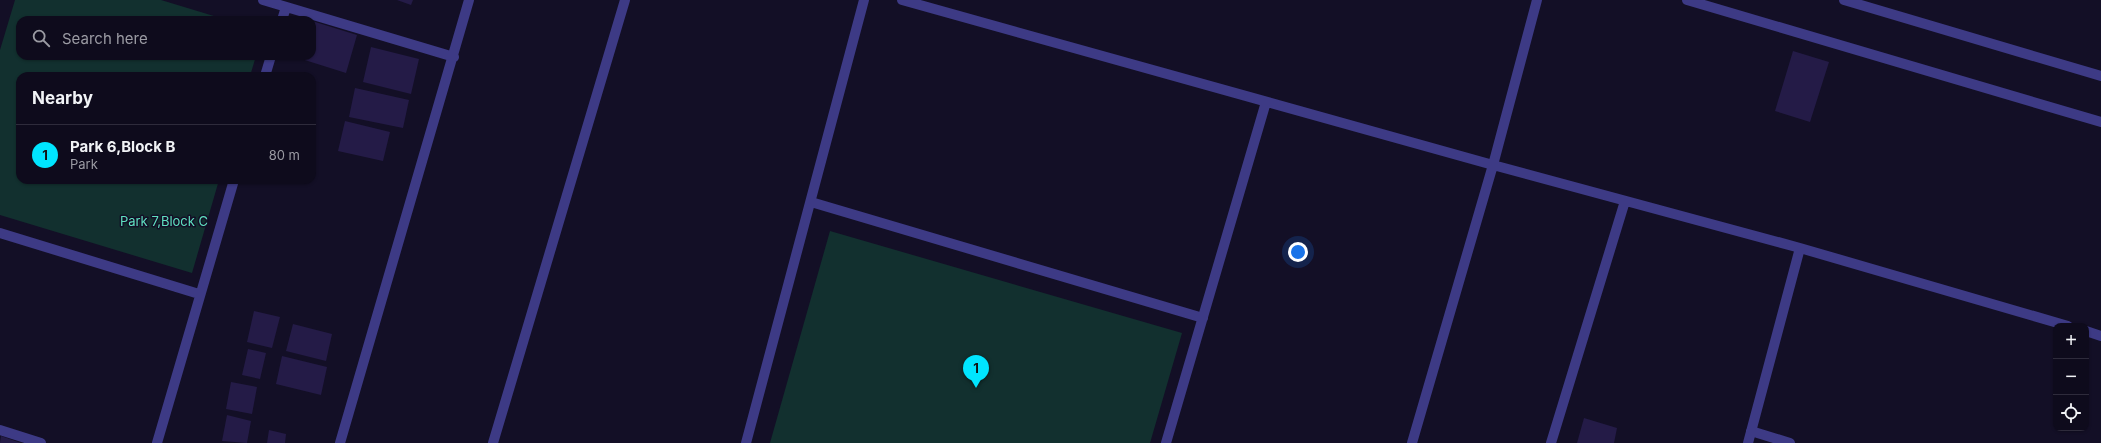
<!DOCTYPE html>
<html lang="en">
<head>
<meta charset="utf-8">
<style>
	:root { --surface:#0e0b1c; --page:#1c1929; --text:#f1f3f6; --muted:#9b9ba3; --line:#2e2b3b; --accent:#00e5ff }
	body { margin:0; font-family:Inter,sans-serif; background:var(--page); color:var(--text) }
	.controls { position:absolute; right:12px; bottom:12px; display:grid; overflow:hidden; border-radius:8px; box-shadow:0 1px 3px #0004 }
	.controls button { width:36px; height:36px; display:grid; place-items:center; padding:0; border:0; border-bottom:1px solid var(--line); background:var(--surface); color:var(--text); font:20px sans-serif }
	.you { position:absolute; left:1298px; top:252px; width:14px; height:14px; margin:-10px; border:3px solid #fff; border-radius:50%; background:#1a73e8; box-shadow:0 0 0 6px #1a73e833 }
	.badge { display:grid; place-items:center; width:26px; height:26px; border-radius:50%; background:var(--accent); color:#111; font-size:13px; font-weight:700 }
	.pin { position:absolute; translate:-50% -33px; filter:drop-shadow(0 1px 2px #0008) }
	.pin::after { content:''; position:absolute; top:21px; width:14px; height:12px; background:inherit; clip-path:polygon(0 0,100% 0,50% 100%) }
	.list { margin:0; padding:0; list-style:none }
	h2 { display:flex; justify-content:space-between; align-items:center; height:52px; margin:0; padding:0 16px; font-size:17px }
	h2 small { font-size:13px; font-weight:400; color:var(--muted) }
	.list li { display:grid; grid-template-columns:26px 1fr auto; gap:12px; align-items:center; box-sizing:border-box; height:60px; padding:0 16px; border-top:1px solid var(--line) }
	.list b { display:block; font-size:15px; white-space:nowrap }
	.list p { margin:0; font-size:13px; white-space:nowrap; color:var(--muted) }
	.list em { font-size:13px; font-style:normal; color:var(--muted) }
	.icon { flex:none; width:22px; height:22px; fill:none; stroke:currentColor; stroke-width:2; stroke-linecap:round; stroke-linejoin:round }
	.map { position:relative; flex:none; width:2101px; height:443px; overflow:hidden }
	.search { position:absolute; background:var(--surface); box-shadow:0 1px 3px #0004; left:16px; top:16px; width:300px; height:44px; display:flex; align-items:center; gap:10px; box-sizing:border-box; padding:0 14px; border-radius:12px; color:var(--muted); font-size:15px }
	.panel { position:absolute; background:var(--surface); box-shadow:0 1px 3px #0004; left:16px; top:72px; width:300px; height:112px; border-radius:12px }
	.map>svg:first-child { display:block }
	.green { fill:#12302f }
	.building { fill:#241b47 }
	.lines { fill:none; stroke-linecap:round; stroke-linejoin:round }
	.minor { stroke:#3d3a85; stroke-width:10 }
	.labels { text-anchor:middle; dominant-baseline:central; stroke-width:3; stroke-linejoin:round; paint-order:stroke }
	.park-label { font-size:13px; fill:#5fe0c0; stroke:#130f26 }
</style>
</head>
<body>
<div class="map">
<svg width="2101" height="443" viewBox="0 0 2101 443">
	<rect width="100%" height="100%" fill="#130f26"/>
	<path class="green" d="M15 0H161L227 20H20V56H256L250 76H20V180H219L192 273 0 215V50Z
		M830 231 1182 333 1150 443H770Z"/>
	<path class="building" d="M397 0H413L411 5Z
		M312 21 357 35 346 73 292 56H312Z
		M371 47 419 59 411 94 363 82Z
		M1793 51 1829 62 1810 122 1775 111Z
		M355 88 409 100 403 128 349 117Z
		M345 121 390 132 383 161 338 151Z
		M254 311 280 317 272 348 247 342Z
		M293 324 332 334 326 361 286 351Z
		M248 349 266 353 260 379 242 375Z
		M282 356 327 367 321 395 276 384Z
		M231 382 257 387 252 414 226 409Z
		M227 415 251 421 247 443 222 441Z
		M1584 418 1617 428 1614 443H1577Z
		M269 430 286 434 285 443H267Z
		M1 436 21 443H0Z"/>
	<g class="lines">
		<path class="minor" d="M263 0 454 57
			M902 0 1493 165 1800 248 2068 326
			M1687 0 2101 122
			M1844 0 2101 76
			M282 20 286 7
			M265 76 271 56
			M811 202 1203 318
			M0 233 199 294
			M2086 331 2101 336
			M0 430 41 443
			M1751 431 1790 443
			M157 443 234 180
			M340 443 469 0
			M493 443 625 0
			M746 443 864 0
			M1166 443 1266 102
			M1412 443 1493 165 1537 0
			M1551 443 1625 201
			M1748 443 1800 248"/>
	</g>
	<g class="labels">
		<g class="park-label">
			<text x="164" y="221">Park 7,Block C</text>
		</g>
	</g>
</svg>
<div class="controls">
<button>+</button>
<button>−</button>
<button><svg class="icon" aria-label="locate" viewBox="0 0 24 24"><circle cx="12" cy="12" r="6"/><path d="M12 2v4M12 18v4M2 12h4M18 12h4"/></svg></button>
</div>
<div class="you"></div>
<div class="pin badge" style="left:976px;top:388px">1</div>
<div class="search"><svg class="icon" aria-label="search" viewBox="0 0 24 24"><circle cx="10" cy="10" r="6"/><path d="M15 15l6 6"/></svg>Search here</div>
<section class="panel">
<h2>Nearby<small></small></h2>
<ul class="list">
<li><span class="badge">1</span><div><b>Park 6,Block B</b><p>Park</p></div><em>80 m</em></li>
</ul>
</section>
</div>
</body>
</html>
